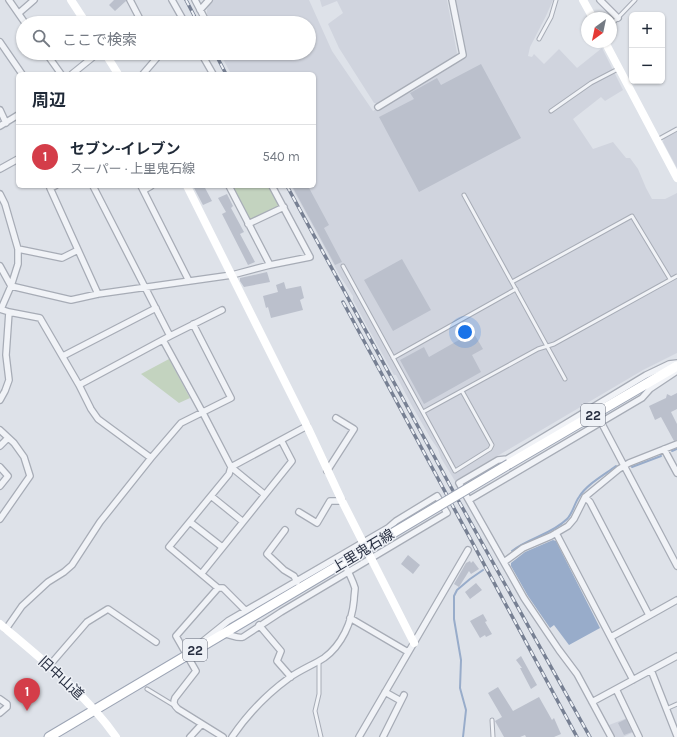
<!DOCTYPE html>
<html lang="ja">
<head>
<meta charset="utf-8">
<style>
	:root { --surface:#fff; --page:#f6f6f7; --text:#1f2937; --muted:#747a83; --line:#e0e1e3; --accent:#d43d49 }
	body { margin:0; font-family:Karla,"Noto Sans JP",sans-serif; background:var(--page); color:var(--text) }
	.controls { position:absolute; right:12px; top:12px; display:grid; overflow:hidden; border-radius:6px; box-shadow:0 1px 3px #0004 }
	.controls button { width:36px; height:36px; display:grid; place-items:center; padding:0; border:0; border-bottom:1px solid var(--line); background:var(--surface); color:var(--text); font:20px sans-serif }
	.compass { position:absolute; left:581px; top:12px; width:36px; height:36px; border-radius:50%; background:var(--surface); box-shadow:0 1px 3px #0004; rotate:213deg }
	.you { position:absolute; left:465px; top:332px; width:14px; height:14px; margin:-10px; border:3px solid #fff; border-radius:50%; background:#1a73e8; box-shadow:0 0 0 6px #1a73e833 }
	.badge { display:grid; place-items:center; width:26px; height:26px; border-radius:50%; background:var(--accent); color:#fff; font-size:13px; font-weight:700 }
	.pin { position:absolute; translate:-50% -33px; filter:drop-shadow(0 1px 2px #0008) }
	.pin::after { content:''; position:absolute; top:21px; width:14px; height:12px; background:inherit; clip-path:polygon(0 0,100% 0,50% 100%) }
	.list { margin:0; padding:0; list-style:none }
	h2 { display:flex; justify-content:space-between; align-items:center; height:52px; margin:0; padding:0 16px; font-size:17px }
	h2 small { font-size:13px; font-weight:400; color:var(--muted) }
	.list li { display:grid; grid-template-columns:26px 1fr auto; gap:12px; align-items:center; box-sizing:border-box; height:64px; padding:0 16px; border-top:1px solid var(--line) }
	.list b { display:block; font-size:15px; white-space:nowrap }
	.list p { margin:0; font-size:13px; white-space:nowrap; color:var(--muted) }
	.list em { font-size:13px; font-style:normal; color:var(--muted) }
	.icon { flex:none; width:22px; height:22px; fill:none; stroke:currentColor; stroke-width:2; stroke-linecap:round; stroke-linejoin:round }
	.map { position:relative; flex:none; width:677px; height:737px; overflow:hidden }
	.search { position:absolute; background:var(--surface); box-shadow:0 1px 3px #0004; left:16px; top:16px; width:300px; height:44px; display:flex; align-items:center; gap:10px; box-sizing:border-box; padding:0 14px; border-radius:22px; color:var(--muted); font-size:15px }
	.panel { position:absolute; background:var(--surface); box-shadow:0 1px 3px #0004; left:16px; top:72px; width:300px; height:116px; border-radius:6px }
	.map>svg:first-child { display:block }
	.built { fill:#d0d4de }
	.green { fill:#c3d3bf }
	.water { fill:#98acca }
	.lines { fill:none; stroke-linecap:round; stroke-linejoin:round }
	.stream { stroke:#98acca; stroke-width:2 }
	.building { fill:#bbc0cc }
	.lane-casing { stroke:#a7acb6; stroke-width:5 }
	.street-casing { stroke:#a7acb6; stroke-width:8 }
	.primary-casing { stroke:#9da5b5; stroke-width:11 }
	.lane { stroke:#f1f3f7; stroke-width:3 }
	.street { stroke:#f1f3f7; stroke-width:5.5 }
	.secondary { stroke:#fff; stroke-width:8 }
	.primary { stroke:#fff; stroke-width:9 }
	.rail-casing { stroke:#778093; stroke-width:3.5 }
	.rail { stroke:#eef1f6; stroke-width:2; stroke-dasharray:6; stroke-linecap:butt }
	.primary-bridge-casing { stroke:#9da5b5; stroke-width:11; stroke-linecap:butt }
	.primary-bridge { stroke:#fff; stroke-width:9 }
	.labels { text-anchor:middle; dominant-baseline:central; stroke-width:3; stroke-linejoin:round; paint-order:stroke }
	.shield { fill:#eef1f6; stroke:#636877; stroke-width:1 }
	.shield-label { font-size:13px; font-weight:bold; fill:#272e40 }
	.street-label { font-size:14px; fill:#272e40; stroke:#eef1f6 }
</style>
</head>
<body>
<div class="map">
<svg width="677" height="737" viewBox="0 0 677 737">
	<rect width="100%" height="100%" fill="#dee2e9"/>
	<path class="built" d="M212 0H309L332 51 373 111 465 57 455 0H553L546 16 530 47 528 56 532 57 534 54 544 64 559 49 577 68 602 48 623 90 605 101 601 97 573 119 593 149 613 142 626 158H630L638 169 646 188 652 199H665L677 193V353L643 370 455 481 441 458 438 449 431 439 411 404 396 375H394L368 328 353 300V296L340 276 291 186H314V74H231L221 55 225 53H309V23H212L207 14V9Z
		M320 0H447L457 53 455 57 377 103H374L339 48 328 24 343 13 337 1 322 7Z
		M677 131V168L663 142 664 138Z
		M627 718 634 732 623 737H615L609 725Z"/>
	<path class="green" d="M233 186H270L279 203 277 208 252 220 249 218Z
		M169 359 190 398 179 403 141 374Z"/>
	<path class="water" d="M553 540 556 541 600 628 569 645 554 625 550 628 528 596 511 566V563L525 552Z"/>
	<g class="lines">
		<path class="stream" d="M672 451 677 449
			M632 467 661 456
			M512 551C529 538 552 534 567 519 573 513 574 504 579 497 587 484 604 475 616 466
			M463 737 466 710 460 688 461 660 454 619V596L457 590 470 579 483 570"/>
	</g>
	<path class="building" d="M114 0H126V1L115 11 109 5Z
		M481 64 521 138 419 192 379 117 414 99 410 93 437 78 441 85Z
		M193 186H204L212 201 203 205Z
		M292 186H308L329 225 324 228 342 262 335 265Z
		M227 194 233 206 231 208 244 232 240 234 255 262 248 265 222 214 226 212 218 198Z
		M402 259 431 310 393 331 364 280Z
		M267 272 270 282 244 287 240 281V278Z
		M284 282 286 289 301 286 304 298 300 300 303 310 271 318 268 307 266 308 263 296 278 292 276 285Z
		M473 332 483 349 472 355 481 372 424 404 400 360 424 347 429 357Z
		M677 393V409L671 412 677 424V440L674 441 661 417 655 420 649 406 666 398 667 394 671 396Z
		M408 555 420 565 413 574 401 564Z
		M470 561 471 563 473 561 479 569 471 574 469 571 459 587 454 584 466 563Z
		M476 583 482 590 470 599 465 592Z
		M483 614 487 621 485 622 492 634 486 637 485 635 480 638 470 621Z
		M521 656 537 685 531 689 520 668H522L516 660Z
		M498 687 513 711 539 697 552 720 554 718 561 734 554 737H526L525 735 520 737H504L495 721 502 717 488 693Z
		M626 719 632 732 624 735 618 723Z"/>
	<g class="lines">
		<defs>
			<path id="lane" d="M611 25 635 0
				M539 39 551 17 556 0
				M551 111 591 83 618 69
				M657 140 677 129
				M464 195 565 379
				M343 266 455 471 490 449 492 445 462 391
				M512 282 632 216 670 279
				M393 358 516 289
				M423 412 538 349 554 344 677 276
				M319 661V694L315 711 321 737
				M147 689 175 706
				M666 709 677 704
				M492 720 493 737"/>
			<path id="street" d="M9 0 25 23
				M130 0 142 23
				M172 0 185 23
				M195 0 207 23
				M600 0 618 18
				M200 10 209 0
				M19 13 34 0
				M0 42 22 74
				M46 53 61 74
				M201 53 213 74
				M72 74 98 53
				M143 74 161 53
				M378 107 463 55 452 0
				M0 110 6 123
				M0 126 18 115
				M0 169 18 159
				M55 186 50 188 98 294
				M93 186 170 336
				M141 186 189 281
				M229 186 270 265
				M144 190 151 186
				M0 194 5 204 18 249V264L11 286 1 309
				M248 224 284 207
				M18 249 62 258 78 250
				M0 266 11 286 71 300 98 294 232 275 270 265 310 257 272 186
				M0 309 9 312 40 318 79 385 91 409 98 419 151 458
				M163 340 204 415 231 467 264 494
				M63 356 156 308
				M79 385 170 336 222 310
				M0 400 5 391 9 380 6 355 9 312
				M601 422 677 566
				M0 430 14 443 24 457 30 476 0 519
				M0 446 8 438
				M664 449 677 473
				M0 467 8 476 0 486
				M327 471 354 429 336 418
				M211 496 242 521
				M585 497 590 502 649 615
				M469 500 642 398 650 389 677 371
				M299 512 317 523 330 501H342
				M190 522 222 547
				M285 530 267 554 284 570 294 576 297 582
				M556 533 633 680
				M504 562 523 548 551 536 568 526 574 519 585 497 619 469 629 463 677 444
				M202 573 292 461 281 440
				M218 588H223L245 610
				M350 618 408 652
				M259 625 281 651 277 661 291 677
				M6 629 22 606 48 582 64 572 72 565 100 522 151 458 181 423 231 398 193 324
				M611 637 677 600
				M202 642 228 621 388 528 396 521 437 496 447 513 281 612 243 637C237 639 231 634 224 634
				M49 666 87 622 108 609 156 642
				M651 670 677 736
				M616 689 639 737
				M385 692 401 701
				M0 699 7 704V707L0 713
				M592 702 677 656
				M190 737 202 724
				M223 737 178 709C174 705 173 703 175 698L196 671 176 636 218 588 169 547 229 474 231 467 307 426
				M232 737C247 715 267 694 289 678 300 670 313 665 324 658 342 645 352 622 354 600 354 596 355 591 355 588 352 578 347 569 342 560
				M359 737 468 550
				M383 737 404 695
				M611 737 577 674 559 650 524 598 459 483 498 460 507 459 646 375 669 364 677 363"/>
			<path id="primary" d="M509 464 677 366
				M49 737 341 564"/>
		</defs>
		<use href="#lane" class="lane-casing"/>
		<use href="#street" class="street-casing"/>
		<use href="#primary" class="primary-casing"/>
		<use href="#lane" class="lane"/>
		<use href="#street" class="street"/>
		<path class="secondary" d="M71 0 86 23
			M583 0 593 18
			M605 42 677 178
			M105 53 118 74
			M187 186 307 426 342 501 414 643
			M0 624C39 657 87 695 116 737"/>
		<use href="#primary" class="primary"/>
		<defs>
			<path id="rail" d="M186 0 198 23
				M215 53 226 74
				M287 186 452 489 590 737
				M343 302 577 737"/>
		</defs>
		<use href="#rail" class="rail-casing"/>
		<use href="#rail" class="rail"/>
		<defs>
			<path id="primary-bridge" d="M341 564 509 464"/>
		</defs>
		<use href="#primary-bridge" class="primary-bridge-casing"/>
		<use href="#primary-bridge" class="primary-bridge"/>
	</g>
	<g class="labels">
		<g class="shield">
			<rect x="581" y="404" width="24" height="22" rx="3"/>
			<rect x="183" y="639" width="24" height="22" rx="3"/>
		</g>
		<g class="shield-label">
			<text x="593" y="415">22</text>
			<text x="195" y="650">22</text>
		</g>
		<g class="street-label">
			<text transform="translate(363 551) rotate(-31)">上里鬼石線</text>
			<text transform="translate(61 678) rotate(43)">旧中山道</text>
		</g>
	</g>
</svg>
<div class="controls">
<button>+</button>
<button>−</button>
</div>
<svg class="compass" viewBox="-18 -18 36 36"><path d="M0-13l5 13h-10z" fill="#e53935"/><path d="M0 13l5-13h-10z" fill="#747a83"/></svg>
<div class="you"></div>
<div class="pin badge" style="left:27px;top:711px">1</div>
<div class="search"><svg class="icon" aria-label="search" viewBox="0 0 24 24"><circle cx="10" cy="10" r="6"/><path d="M15 15l6 6"/></svg>ここで検索</div>
<section class="panel">
<h2>周辺<small></small></h2>
<ul class="list">
<li><span class="badge">1</span><div><b>セブン-イレブン</b><p>スーパー · 上里鬼石線</p></div><em>540 m</em></li>
</ul>
</section>
</div>
</body>
</html>
